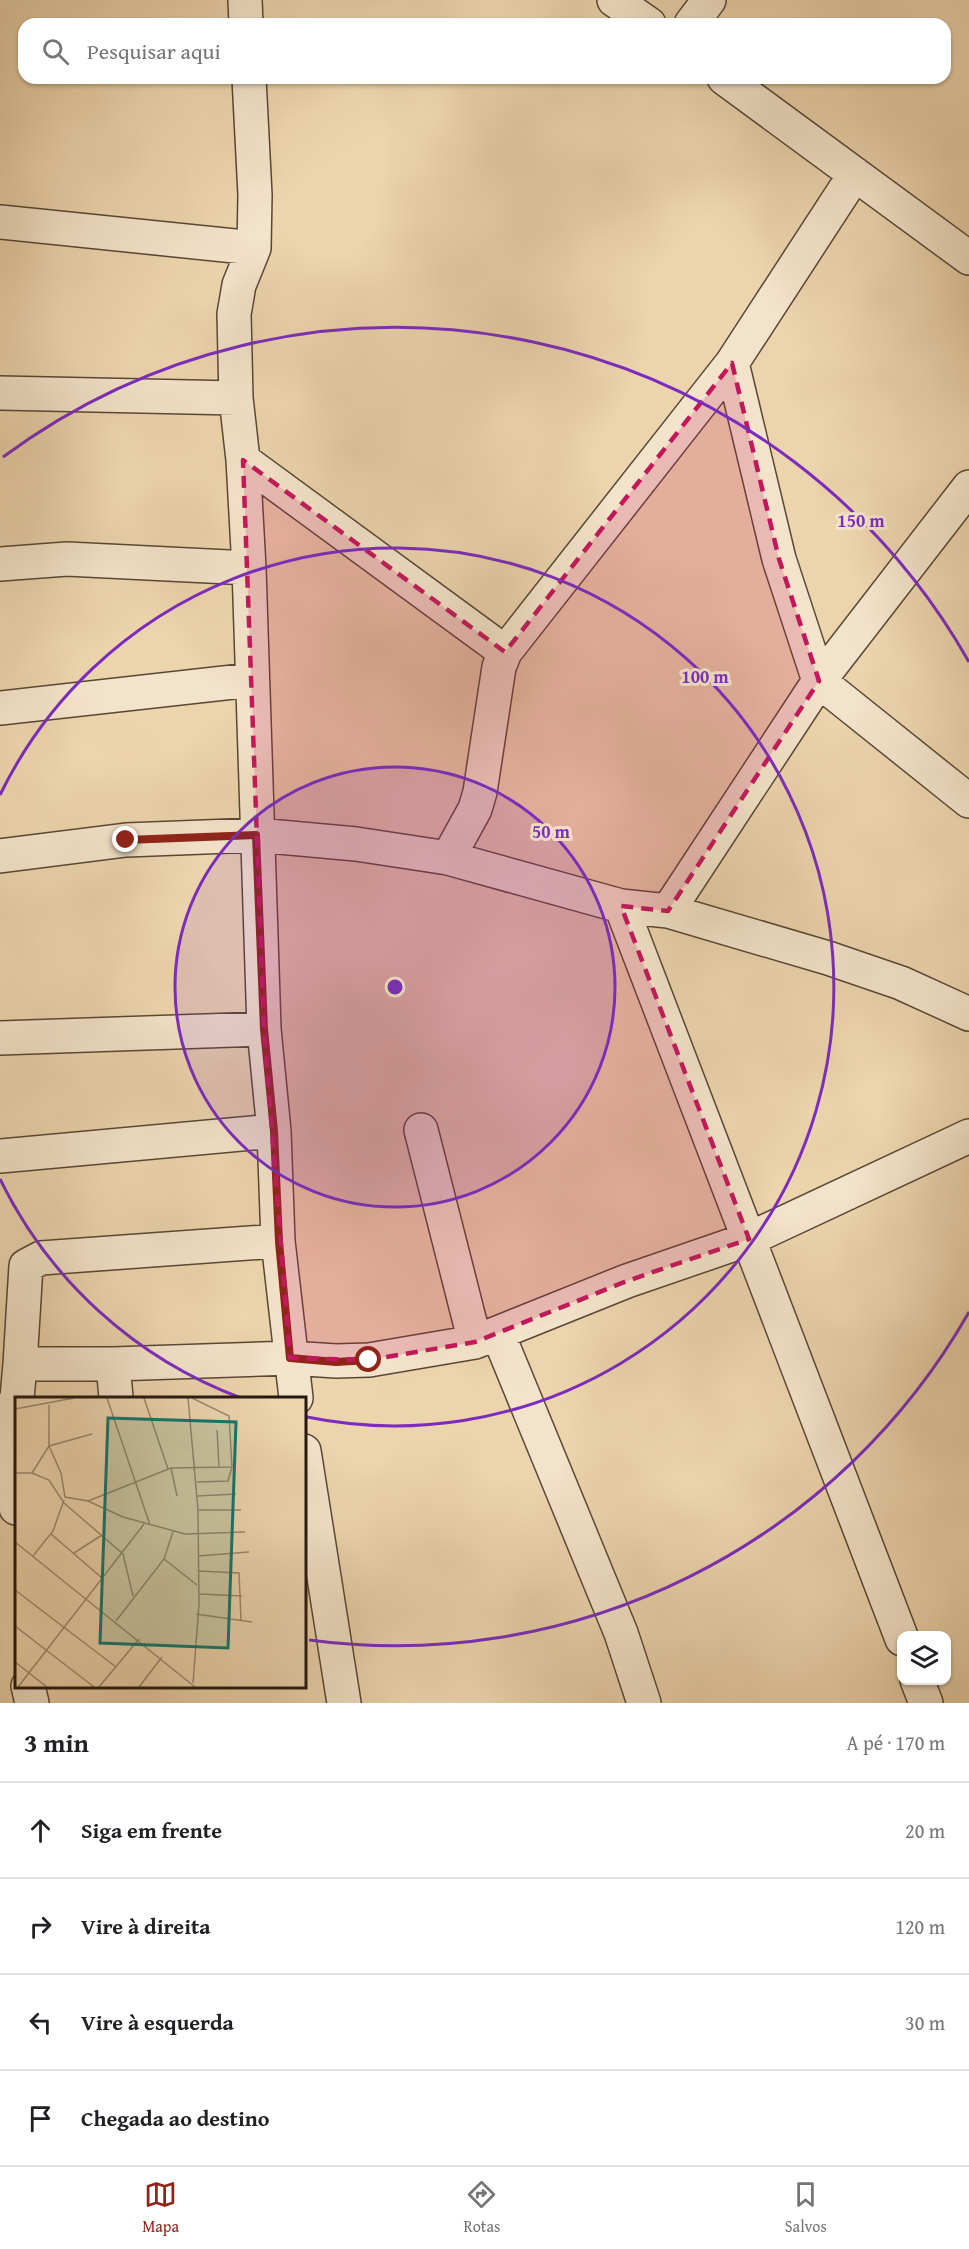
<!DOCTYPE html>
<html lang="pt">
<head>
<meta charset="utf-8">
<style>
	:root { --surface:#fff; --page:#f2f2f2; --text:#202124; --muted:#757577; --line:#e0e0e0; --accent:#8f2418 }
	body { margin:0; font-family:"Gentium Book Plus",serif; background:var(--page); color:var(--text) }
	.controls { position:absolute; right:18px; bottom:18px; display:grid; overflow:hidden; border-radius:12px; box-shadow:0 2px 4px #0004 }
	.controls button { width:54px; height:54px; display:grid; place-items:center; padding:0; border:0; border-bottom:2px solid var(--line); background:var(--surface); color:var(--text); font:30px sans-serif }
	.stop { position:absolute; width:18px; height:18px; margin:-14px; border:4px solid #8f2418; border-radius:50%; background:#fff }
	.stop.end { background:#8f2418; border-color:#fff; box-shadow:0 2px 6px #0008 }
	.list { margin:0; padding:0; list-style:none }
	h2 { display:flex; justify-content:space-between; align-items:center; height:78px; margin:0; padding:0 24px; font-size:26px }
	h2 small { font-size:20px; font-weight:400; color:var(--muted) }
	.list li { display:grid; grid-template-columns:39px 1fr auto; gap:18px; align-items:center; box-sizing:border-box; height:96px; padding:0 24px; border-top:2px solid var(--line) }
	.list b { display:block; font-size:22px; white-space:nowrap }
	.list em { font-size:20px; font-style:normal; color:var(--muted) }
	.icon { flex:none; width:33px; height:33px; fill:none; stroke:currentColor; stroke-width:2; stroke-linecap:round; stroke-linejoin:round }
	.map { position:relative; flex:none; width:969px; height:1703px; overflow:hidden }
	.search { position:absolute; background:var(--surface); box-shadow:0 2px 4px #0004; left:18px; right:18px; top:18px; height:66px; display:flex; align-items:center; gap:15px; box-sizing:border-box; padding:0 21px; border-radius:18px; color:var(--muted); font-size:22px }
	.sheet { height:462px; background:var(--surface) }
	nav { display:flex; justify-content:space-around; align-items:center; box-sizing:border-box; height:84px; border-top:2px solid var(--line); background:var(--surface); font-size:16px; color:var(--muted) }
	nav a { display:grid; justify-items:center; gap:3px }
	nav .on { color:var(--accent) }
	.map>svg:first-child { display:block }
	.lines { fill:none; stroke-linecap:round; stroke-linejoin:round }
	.minor-casing { stroke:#584736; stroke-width:36 }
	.minor { stroke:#f3e3ca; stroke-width:33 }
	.route { stroke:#8f2418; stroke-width:8 }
	.marked { fill:#c2185b; fill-opacity:0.2; stroke:#c2185b; stroke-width:4.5; stroke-dasharray:12 8; stroke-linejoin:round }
	.ring { fill:none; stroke:#7b2cbf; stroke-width:3 }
	.inset-road { fill:none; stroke:#9d896e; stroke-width:1.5 }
	.view { fill:#0f766e; fill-opacity:0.15; stroke:#0f766e; stroke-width:3 }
	.inset-edge { fill:none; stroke:#27180f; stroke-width:3 }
	.centre { fill:#7b2cbf; stroke:#f3e3ca; stroke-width:3 }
	.ring-label { font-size:18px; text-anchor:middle; font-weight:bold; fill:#7b2cbf; stroke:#f3e3ca; stroke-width:6; stroke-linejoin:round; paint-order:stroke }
</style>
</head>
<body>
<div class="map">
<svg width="969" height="1703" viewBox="0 0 969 1703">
	<rect width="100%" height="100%" fill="#ecd4ad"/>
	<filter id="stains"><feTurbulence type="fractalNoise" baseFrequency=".00333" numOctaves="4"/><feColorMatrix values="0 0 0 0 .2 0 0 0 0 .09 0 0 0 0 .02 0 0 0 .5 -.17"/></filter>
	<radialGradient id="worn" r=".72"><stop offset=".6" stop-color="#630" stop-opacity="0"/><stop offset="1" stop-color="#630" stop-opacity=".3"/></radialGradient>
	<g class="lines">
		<defs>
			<path id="minor" d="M245 0 246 24
				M614 0 649 24
				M691 24 709 0
				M249 78 255 195 254 248 239 285 234 314 236 398 243 460 249 568 264 1029 274 1131 278 1241 296 1398
				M724 78 969 258
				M0 222 254 248
				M732 363 779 559 819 681 969 801
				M0 393 236 398
				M243 460 505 652
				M0 564 67 559 249 568
				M0 708 251 680
				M0 856 126 840 257 835 356 844 448 858 621 906 668 911 828 958 901 983 969 1014
				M448 858 475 809 480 792 499 667 505 652 732 363 855 174
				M621 906 902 1639
				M668 911 819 681 969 487
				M0 1038 264 1029
				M421 1130 475 1342
				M0 1156 274 1131
				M498 1334 621 1633 644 1703
				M20 1364 26 1266 41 1258 278 1241
				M113 1364 116 1398
				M17 1398 20 1364H113L290 1358 336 1361 369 1360 475 1342 627 1281 749 1239 969 1136
				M16 1399 13 1446 16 1508
				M304 1451 344 1703
				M917 1680 926 1703
				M28 1686 32 1703"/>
		</defs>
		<use href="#minor" class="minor-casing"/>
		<use href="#minor" class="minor"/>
	</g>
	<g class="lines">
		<path class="route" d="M126 840 256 835 264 1029 274 1131 279 1242 290 1358 336 1362 369 1360"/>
	</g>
	<path class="marked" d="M732 363 779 559 819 681 668 911 621 906 749 1239 627 1281 475 1342 369 1360 290 1358 264 1029 243 460 505 652Z"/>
	<circle cx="395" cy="987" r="220" fill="#7b2cbf" fill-opacity=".12"/>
	<g class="ring">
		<circle cx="395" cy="987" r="220"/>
		<path d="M241 1398A439 439 0 0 1 0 1179M0 795A439 439 0 1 1 307 1417"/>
		<path d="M969 1312A659 659 0 0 1 309 1640M3 457A659 659 0 0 1 969 662"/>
	</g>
	<g transform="translate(15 1397)">
		<rect width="291" height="291" fill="#ecd4ad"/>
		<path class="inset-road" d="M92 1 135 128M129 1 153 72M173 1 183 113 184 208 178 286M34 8V49L46 76 50 100 73 104 108 120 170 137 230 135M0 12 59 1M202 33 204 69M156 71 162 99M0 76H17L34 83 49 106 108 157 118 199M17 76 34 49 77 37M182 85 213 84 217 70M182 99 221 97M73 104 156 71 217 70 214 19 177 1M183 113H226M36 137 87 181M0 145 180 290M59 156 87 138M18 159 38 134 49 103M183 159 234 155M149 162 182 188M183 174 224 176 226 223M0 193 101 270M184 197 227 199M181 217 237 225M101 224 149 162 158 135M0 229 79 290M0 265 32 290M3 290 129 127M84 290 124 242M124 290 147 260"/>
		<path class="view" d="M93 21 221 25 213 251 85 246Z"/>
		<rect width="291" height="291" class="inset-edge"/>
	</g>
	<circle cx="395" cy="987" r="9" class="centre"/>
	<g class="ring-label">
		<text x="861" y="527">150 m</text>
		<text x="705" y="683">100 m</text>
		<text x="551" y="838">50 m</text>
	</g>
	<rect width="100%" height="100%" filter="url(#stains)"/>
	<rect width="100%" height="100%" fill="url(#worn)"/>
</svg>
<div class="controls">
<button><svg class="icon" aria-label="layers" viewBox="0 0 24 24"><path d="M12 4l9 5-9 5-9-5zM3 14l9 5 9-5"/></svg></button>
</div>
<div class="stop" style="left:369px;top:1360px"></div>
<div class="stop end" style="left:126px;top:840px"></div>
<div class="search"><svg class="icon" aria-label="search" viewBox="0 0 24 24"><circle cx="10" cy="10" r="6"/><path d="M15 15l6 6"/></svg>Pesquisar aqui</div>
</div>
<section class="sheet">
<h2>3 min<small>A pé · 170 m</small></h2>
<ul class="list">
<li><svg class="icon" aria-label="ahead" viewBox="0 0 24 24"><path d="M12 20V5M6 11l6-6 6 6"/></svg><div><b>Siga em frente</b></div><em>20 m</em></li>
<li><svg class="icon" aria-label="right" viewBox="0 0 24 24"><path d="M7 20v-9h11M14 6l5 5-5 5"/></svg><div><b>Vire à direita</b></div><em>120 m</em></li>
<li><svg class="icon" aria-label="left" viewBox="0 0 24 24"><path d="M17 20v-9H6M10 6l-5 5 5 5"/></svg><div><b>Vire à esquerda</b></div><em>30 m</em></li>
<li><svg class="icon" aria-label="arrive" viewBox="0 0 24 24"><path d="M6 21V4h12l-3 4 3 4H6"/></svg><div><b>Chegada ao destino</b></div></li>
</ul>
</section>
<nav>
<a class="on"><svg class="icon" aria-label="map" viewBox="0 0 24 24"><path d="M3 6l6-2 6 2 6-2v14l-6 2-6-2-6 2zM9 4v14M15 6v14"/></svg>Mapa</a>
<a><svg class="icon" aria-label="directions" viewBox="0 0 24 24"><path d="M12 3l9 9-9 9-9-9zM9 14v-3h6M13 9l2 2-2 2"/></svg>Rotas</a>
<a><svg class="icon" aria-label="saved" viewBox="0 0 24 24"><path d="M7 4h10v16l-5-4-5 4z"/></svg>Salvos</a>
</nav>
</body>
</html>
